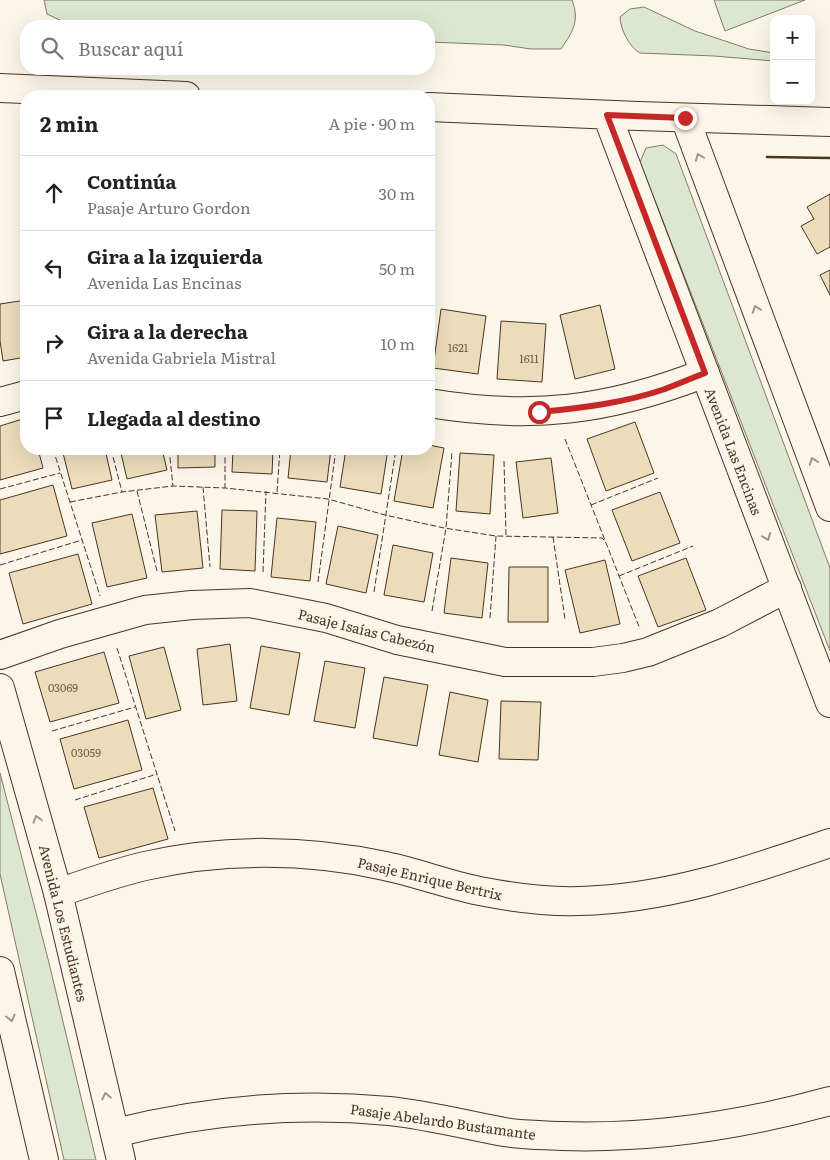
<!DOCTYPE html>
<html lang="es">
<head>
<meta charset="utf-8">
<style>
	:root { --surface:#fff; --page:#f6f6f6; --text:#222; --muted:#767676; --line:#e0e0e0 }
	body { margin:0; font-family:Literata,serif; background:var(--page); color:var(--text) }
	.controls { position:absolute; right:15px; top:15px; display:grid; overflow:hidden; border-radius:10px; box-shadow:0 5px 20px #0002 }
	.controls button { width:45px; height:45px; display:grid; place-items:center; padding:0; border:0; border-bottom:1px solid var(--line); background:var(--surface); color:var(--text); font:25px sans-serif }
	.stop { position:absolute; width:15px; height:15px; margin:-11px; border:4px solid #c62828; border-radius:50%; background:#fff }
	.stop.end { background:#c62828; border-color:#fff; box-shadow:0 1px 5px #0008 }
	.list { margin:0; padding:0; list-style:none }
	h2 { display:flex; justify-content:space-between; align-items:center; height:65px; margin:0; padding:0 20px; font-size:21px }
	h2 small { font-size:16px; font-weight:400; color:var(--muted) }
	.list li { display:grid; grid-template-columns:32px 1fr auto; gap:15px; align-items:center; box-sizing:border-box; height:75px; padding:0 20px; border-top:1px solid var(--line) }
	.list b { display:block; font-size:19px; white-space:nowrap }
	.list p { margin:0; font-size:16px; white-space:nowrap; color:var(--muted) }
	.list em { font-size:16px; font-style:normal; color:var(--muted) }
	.icon { flex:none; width:28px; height:28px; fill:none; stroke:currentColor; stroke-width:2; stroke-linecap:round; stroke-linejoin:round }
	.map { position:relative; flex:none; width:830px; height:1160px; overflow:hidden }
	.search { position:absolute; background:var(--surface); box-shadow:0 5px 20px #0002; left:20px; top:20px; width:415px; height:55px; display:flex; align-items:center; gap:12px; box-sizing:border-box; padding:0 18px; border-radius:20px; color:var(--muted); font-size:19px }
	.panel { position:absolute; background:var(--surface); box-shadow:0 5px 20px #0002; left:20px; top:90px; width:415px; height:365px; border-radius:20px }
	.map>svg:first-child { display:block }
	.green { fill:#dce7d0; stroke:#887966 }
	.building { fill:#ecdcbc; stroke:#4a3520 }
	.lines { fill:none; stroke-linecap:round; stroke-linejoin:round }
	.street-casing { stroke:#4a3520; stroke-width:30 }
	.secondary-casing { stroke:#4a3520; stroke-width:30 }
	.street { stroke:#fbf6e9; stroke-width:28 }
	.secondary { stroke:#fbf6e9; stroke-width:28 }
	.fence { stroke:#4a3520; stroke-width:1; stroke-dasharray:6 2.5; stroke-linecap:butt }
	.wall { stroke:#4a3520; stroke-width:2.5 }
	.oneway { stroke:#a29684 }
	.route { stroke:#c62828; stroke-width:6 }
	.labels { text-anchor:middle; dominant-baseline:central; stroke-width:4; stroke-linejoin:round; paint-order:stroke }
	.number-label { font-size:11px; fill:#725f47 }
	.street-label { font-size:14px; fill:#4a3520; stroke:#fbf6e9 }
</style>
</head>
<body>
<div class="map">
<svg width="830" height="1160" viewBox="0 0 830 1160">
	<rect width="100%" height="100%" fill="#fbf6e9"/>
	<path class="green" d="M44 0H572C580 21 573 31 561 49H531L504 45 429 42V26H141L64 22 47 14Z
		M714 0H805L725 31Z
		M644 7 695 31 749 49 774 53V61L714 56 640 53C630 48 620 29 620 17L630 9Z
		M663 145 676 154 830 568V651L640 162 646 148Z
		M0 773 49 963 96 1160H64L0 874Z"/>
	<path class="building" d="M830 194V247L817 254 801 226 814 219 807 207Z
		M830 270V295L820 275Z
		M26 300V357L3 361 0 341V304Z
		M600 305 615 369 575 379 560 315Z
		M441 309 486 316 478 374 433 368Z
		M501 321 546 324 542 382 497 379Z
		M26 418V449H38L43 468 0 480V426Z
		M635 422 654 473 606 491 587 439Z
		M429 445 444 448 433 508 394 501 403 449H429Z
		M62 449H105L112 480 72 489Z
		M120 449H162L167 470 127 479Z
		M178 449H215V467L178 468Z
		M233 449H273L272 474 232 472Z
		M291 449H331L327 482 288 478Z
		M346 449H388L381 494 340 487Z
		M460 453 494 455 490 514 456 511Z
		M551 458 558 513 523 518 516 462Z
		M53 485 67 536 0 554V500Z
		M660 492 680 543 632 561 612 510Z
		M222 510 257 511 255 571 220 569Z
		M197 511 203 568 162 572 155 515Z
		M132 514 147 578 107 587 92 523Z
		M277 518 316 522 310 581 271 577Z
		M338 526 378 535 366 593 326 584Z
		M393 545 433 553 424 602 384 595Z
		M78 554 92 604 23 624 9 573Z
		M451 558 488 563 482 618 444 613Z
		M686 558 706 610 658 627 638 576Z
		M605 560 620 624 580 633 565 570Z
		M509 567H548V622H508Z
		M230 644 237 701 203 705 197 649Z
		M261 646 300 653 289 715 250 708Z
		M164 647 181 710 146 719 129 656Z
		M104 652 119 703 50 722 35 672Z
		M325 661 365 668 355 728 314 721Z
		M384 677 428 685 417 746 373 738Z
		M450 692 488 700 478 762 439 755Z
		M501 701 541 702 538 760 499 759Z
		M128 720 142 770 74 789 60 739Z
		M153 788 168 839 99 858 84 807Z"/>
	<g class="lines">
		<defs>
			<path id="street" d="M0 402 26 395
				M429 403C531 420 608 411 705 373
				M0 655 60 634 145 610 192 605 250 603 326 618 397 640 505 662H593L623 658 648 652 720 623 787 588
				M58 893C87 883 115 873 145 866 223 848 308 849 385 866 419 873 451 886 485 892 516 898 549 902 580 901 667 899 748 871 830 843
				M115 1133C206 1110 295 1102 389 1111 428 1115 466 1125 504 1132 522 1135 542 1135 561 1136 652 1139 743 1125 830 1101"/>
			<path id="secondary" d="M0 88 186 96
				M429 107 638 116 830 122
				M607 115 830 703
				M685 118 830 507
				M0 688 58 893 121 1160
				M0 971 44 1160"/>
		</defs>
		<use href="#street" class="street-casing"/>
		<use href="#secondary" class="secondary-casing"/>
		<use href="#street" class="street"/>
		<use href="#secondary" class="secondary"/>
		<path class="fence" d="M565 439 640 629
			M53 449 100 596
			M111 449 122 492
			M169 449 173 486
			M225 449V488
			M504 461 506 535
			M203 487 210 567
			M0 489 60 473
			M137 491 157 571
			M277 492 280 449
			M70 502 122 492 173 486 225 488 328 499 385 515 444 528 496 536 602 538 605 541
			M591 505 658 478
			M553 537 565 619
			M0 565 82 540
			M263 572 266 491
			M619 576 693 546
			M318 582 336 449
			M374 592 396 449
			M432 611 446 528 452 452
			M490 618 496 536
			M117 648 175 831
			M52 731 135 707
			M75 800 157 774"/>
		<path class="wall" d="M767 157 830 158"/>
	</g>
	<defs><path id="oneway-chevron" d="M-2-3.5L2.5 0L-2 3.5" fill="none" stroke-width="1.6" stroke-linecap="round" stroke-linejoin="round" transform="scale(1.25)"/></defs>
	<g class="oneway">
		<use href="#oneway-chevron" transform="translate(699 157) rotate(-111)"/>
		<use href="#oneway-chevron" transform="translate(756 309) rotate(-110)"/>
		<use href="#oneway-chevron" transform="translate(813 461) rotate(-110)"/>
		<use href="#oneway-chevron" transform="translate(767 537) rotate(69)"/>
		<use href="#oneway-chevron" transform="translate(37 819) rotate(-106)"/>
		<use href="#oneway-chevron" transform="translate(11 1018) rotate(77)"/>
		<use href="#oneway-chevron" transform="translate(106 1096) rotate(-103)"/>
	</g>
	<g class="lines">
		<path class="route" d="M539 412C582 408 624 403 665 389 678 384 692 378 705 373L607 115 685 118"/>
	</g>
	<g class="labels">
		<g class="number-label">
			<text x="458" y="347">1621</text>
			<text x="529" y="358">1611</text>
			<text x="63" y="687">03069</text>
			<text x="86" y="752">03059</text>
		</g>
		<g class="street-label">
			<text transform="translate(734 451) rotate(69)">Avenida Las Encinas</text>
			<text transform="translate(367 630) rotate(14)">Pasaje Isaías Cabezón</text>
			<text transform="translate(430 878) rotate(13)">Pasaje Enrique Bertrix</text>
			<text transform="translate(64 923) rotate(76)">Avenida Los Estudiantes</text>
			<text transform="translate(443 1121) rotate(8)">Pasaje Abelardo Bustamante</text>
		</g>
	</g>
</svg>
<div class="controls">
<button>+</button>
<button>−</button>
</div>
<div class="stop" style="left:539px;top:412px"></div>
<div class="stop end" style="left:685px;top:118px"></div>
<div class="search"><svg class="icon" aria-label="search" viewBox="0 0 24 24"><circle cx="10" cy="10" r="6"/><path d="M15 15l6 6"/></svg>Buscar aquí</div>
<section class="panel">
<h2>2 min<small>A pie · 90 m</small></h2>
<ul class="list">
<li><svg class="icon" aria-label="ahead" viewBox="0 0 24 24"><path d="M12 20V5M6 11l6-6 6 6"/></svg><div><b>Continúa</b><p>Pasaje Arturo Gordon</p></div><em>30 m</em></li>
<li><svg class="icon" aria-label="left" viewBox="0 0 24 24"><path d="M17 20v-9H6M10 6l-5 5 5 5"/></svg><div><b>Gira a la izquierda</b><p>Avenida Las Encinas</p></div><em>50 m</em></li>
<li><svg class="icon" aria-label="right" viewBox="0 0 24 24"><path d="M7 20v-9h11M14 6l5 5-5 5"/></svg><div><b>Gira a la derecha</b><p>Avenida Gabriela Mistral</p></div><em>10 m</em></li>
<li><svg class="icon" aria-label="arrive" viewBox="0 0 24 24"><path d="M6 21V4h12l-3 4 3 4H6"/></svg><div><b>Llegada al destino</b></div></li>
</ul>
</section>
</div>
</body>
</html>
